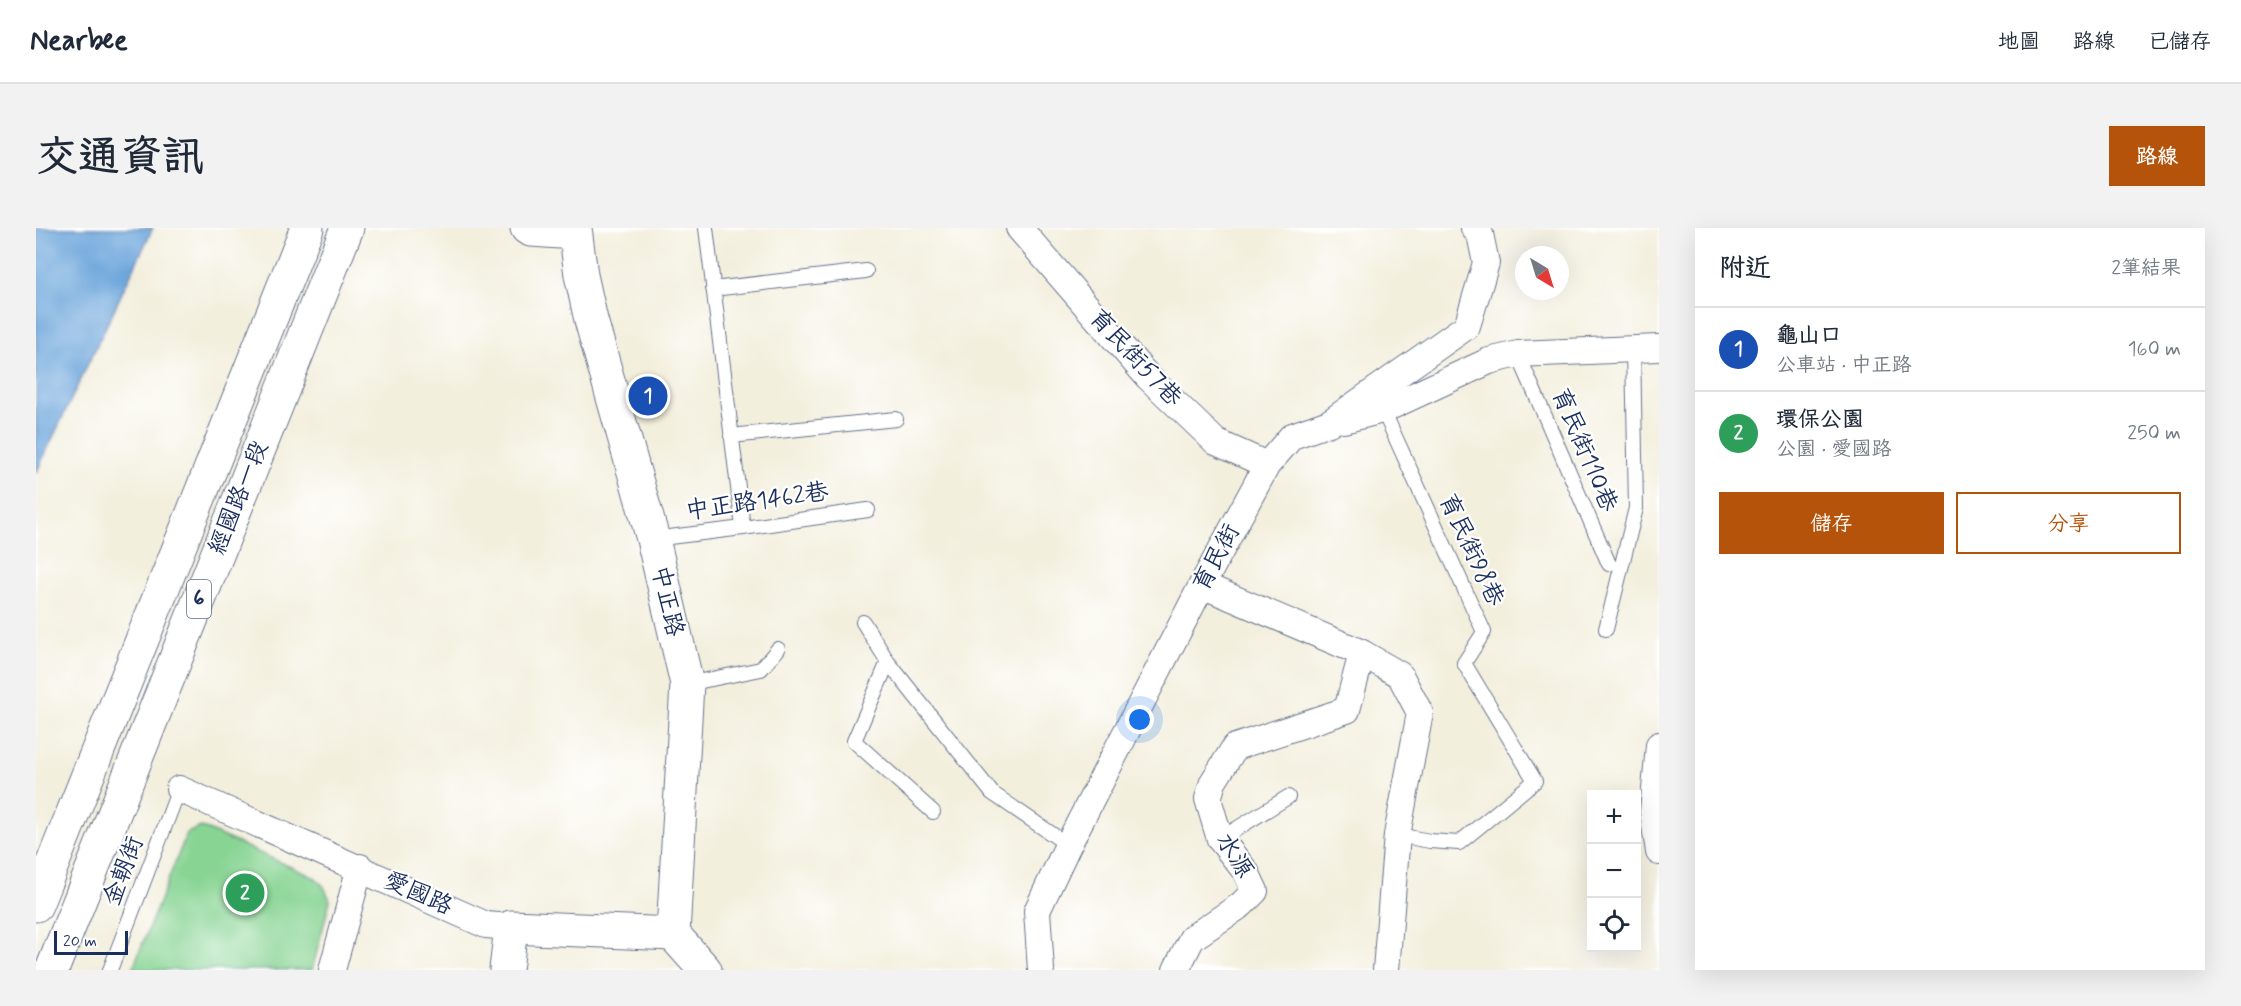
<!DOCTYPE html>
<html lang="zh-TW">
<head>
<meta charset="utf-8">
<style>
	:root { --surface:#fff; --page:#f2f2f3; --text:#1f2937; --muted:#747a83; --line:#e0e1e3; --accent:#b45309 }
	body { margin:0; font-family:Mynerve,"LXGW WenKai TC",sans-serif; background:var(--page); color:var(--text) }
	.controls { position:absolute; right:18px; bottom:18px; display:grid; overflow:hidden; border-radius:0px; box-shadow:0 6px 24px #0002 }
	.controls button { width:54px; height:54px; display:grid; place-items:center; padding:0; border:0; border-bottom:2px solid var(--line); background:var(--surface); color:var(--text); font:30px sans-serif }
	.compass { position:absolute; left:1479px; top:18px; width:54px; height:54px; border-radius:50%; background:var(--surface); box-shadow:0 6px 24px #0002; rotate:142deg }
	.scale { position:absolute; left:18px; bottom:15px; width:74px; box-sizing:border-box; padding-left:6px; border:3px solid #1b2f5e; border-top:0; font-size:16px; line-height:21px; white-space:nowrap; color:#1b2f5e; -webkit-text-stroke:4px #fff; paint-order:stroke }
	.you { position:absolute; left:1104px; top:492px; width:21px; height:21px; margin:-15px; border:4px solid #fff; border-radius:50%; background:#1a73e8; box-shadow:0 0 0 9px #1a73e833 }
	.badge { display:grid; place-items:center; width:39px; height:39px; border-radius:50%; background:var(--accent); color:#fff; font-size:20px; font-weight:700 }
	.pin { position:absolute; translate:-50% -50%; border:3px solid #fff; box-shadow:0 2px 6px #0006 }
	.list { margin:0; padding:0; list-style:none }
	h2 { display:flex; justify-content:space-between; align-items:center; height:78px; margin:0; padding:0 24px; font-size:26px }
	h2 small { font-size:20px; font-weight:400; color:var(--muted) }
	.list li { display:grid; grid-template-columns:39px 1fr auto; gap:18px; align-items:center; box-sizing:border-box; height:84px; padding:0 24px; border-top:2px solid var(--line) }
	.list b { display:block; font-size:22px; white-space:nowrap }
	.list p { margin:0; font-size:20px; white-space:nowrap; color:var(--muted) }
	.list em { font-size:20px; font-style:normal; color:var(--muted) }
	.actions { display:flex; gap:12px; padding:18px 24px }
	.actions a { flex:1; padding:14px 0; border:2px solid var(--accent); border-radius:0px; text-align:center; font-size:21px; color:var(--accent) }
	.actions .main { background:var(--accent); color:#fff }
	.icon { flex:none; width:33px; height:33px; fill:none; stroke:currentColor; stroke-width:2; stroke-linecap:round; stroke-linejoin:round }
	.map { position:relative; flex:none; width:1623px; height:742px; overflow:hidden; border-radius:0px }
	header { display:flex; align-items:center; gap:36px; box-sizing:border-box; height:84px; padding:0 30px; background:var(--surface); border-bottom:2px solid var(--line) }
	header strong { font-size:28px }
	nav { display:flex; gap:33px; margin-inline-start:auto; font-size:21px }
	.intro { display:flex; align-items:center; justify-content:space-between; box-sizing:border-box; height:144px; padding:0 36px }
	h1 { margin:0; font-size:42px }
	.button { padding:15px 27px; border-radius:0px; background:var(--accent); color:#fff; font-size:21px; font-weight:700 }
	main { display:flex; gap:36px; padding:0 36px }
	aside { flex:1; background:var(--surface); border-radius:0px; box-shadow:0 6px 24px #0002 }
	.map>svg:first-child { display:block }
	.green { fill:#87d493; stroke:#518278; stroke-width:1.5 }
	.water { fill:#6ca5db; stroke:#446a9c; stroke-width:1.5 }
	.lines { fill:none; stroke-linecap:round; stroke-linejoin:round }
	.lane-casing { stroke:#67728a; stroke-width:16 }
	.street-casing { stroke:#67728a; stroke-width:28 }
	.secondary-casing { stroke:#67728a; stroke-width:35 }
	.primary-casing { stroke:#67728a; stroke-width:35 }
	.lane { stroke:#fff; stroke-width:14 }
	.street { stroke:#fff; stroke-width:26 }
	.secondary { stroke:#fff; stroke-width:33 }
	.primary { stroke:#fff; stroke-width:33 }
	.labels { text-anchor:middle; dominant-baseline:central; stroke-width:4.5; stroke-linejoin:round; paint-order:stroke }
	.shield { fill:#fff; stroke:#5f6d8e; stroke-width:1.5 }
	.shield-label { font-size:22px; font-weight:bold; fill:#1b2f5e }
	.street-label { font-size:24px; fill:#1b2f5e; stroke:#fff }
</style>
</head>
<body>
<header>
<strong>Nearbee</strong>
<nav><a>地圖</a><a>路線</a><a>已儲存</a></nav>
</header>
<div class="intro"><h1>交通資訊</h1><a class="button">路線</a></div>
<main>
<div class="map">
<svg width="1623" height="742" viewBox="0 0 1623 742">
	<rect width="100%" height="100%" fill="#fff"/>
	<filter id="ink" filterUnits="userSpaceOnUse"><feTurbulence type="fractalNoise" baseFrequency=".0167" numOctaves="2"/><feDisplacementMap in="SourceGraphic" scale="12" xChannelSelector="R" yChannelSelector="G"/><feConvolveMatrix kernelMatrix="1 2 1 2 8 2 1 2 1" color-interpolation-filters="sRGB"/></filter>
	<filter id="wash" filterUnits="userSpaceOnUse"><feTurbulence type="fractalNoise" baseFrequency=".008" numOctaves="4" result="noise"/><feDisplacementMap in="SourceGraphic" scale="24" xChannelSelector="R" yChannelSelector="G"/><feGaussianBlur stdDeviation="1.35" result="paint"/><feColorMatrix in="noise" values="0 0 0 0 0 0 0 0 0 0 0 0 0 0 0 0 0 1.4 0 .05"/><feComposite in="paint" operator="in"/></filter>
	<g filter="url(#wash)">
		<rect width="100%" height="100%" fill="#f3efdd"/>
		<path class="green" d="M165 599 280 650 288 659 294 672 276 742H96L151 605Z"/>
		<path class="water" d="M0 0H117L0 245Z"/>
	</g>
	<g filter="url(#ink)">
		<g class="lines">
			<defs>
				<path id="lane" d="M670 0 707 300
					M677 61 830 43
					M1482 126 1573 336
					M1347 182 1448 404 1428 435 1499 553 1423 615 1394 613 1361 607
					M695 208 860 191
					M617 311 707 300 832 282
					M827 394 852 434 956 565 1032 617
					M1570 401 1600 280 1597 120
					M852 434 818 513 897 584
					M651 456 725 441 742 421
					M1184 611 1252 569
					M74 742 143 561"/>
				<path id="street" d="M983 0 1112 149 1180 214 1231 237
					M1308 192 1347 182 1453 133 1482 126 1623 120
					M1166 357 1326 425 1364 447 1384 485 1361 607 1350 742
					M1623 517 1617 584 1623 624
					M143 561 450 697 475 699
					M296 742 324 639
					M1005 742 1001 683 1032 617 1166 357 1231 237 1256 208 1293 195 1431 98 1450 35 1444 6 1438 0
					M1140 742 1156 710 1205 677 1219 663 1210 644 1184 611 1172 571 1177 554 1199 519 1311 482 1326 425"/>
				<path id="secondary" d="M491 0 495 2 539 5
					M539 0 545 47 555 92 617 311 651 456 637 706 669 742
					M470 742 475 699 637 706"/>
				<path id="primary" d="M0 677 271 0
					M16 742 311 0"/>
			</defs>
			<use href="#lane" class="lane-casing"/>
			<use href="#street" class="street-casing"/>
			<use href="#secondary" class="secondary-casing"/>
			<use href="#primary" class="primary-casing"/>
			<use href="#lane" class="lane"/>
			<use href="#street" class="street"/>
			<use href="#secondary" class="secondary"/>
			<use href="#primary" class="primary"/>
		</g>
	</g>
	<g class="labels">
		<rect class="shield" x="151" y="352" width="24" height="38" rx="4.5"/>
		<g class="shield-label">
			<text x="163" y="371">6</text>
		</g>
		<g class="street-label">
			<text transform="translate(1099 130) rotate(47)">育民街57巷</text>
			<text transform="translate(1548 222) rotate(67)">育民街110巷</text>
			<text transform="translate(203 270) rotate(-68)">經國路一段</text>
			<text transform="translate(721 274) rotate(-8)">中正路1462巷</text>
			<text transform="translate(1435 322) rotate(65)">育民街98巷</text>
			<text transform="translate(1181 330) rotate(-62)">育民街</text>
			<text transform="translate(631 373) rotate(77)">中正路</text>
			<text transform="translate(1198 628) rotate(58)">水源</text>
			<text transform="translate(88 643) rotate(-69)">金朝街</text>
			<text transform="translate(382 666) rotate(24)">愛國路</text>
		</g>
	</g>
</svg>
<div class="controls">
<button>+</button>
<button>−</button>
<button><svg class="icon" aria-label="locate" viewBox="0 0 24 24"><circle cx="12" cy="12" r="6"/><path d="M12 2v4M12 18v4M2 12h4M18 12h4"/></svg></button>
</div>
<svg class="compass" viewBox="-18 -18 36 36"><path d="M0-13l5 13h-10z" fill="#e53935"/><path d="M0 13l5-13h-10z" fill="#747a83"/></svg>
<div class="scale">20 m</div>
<div class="you"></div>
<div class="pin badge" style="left:612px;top:168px;background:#1a4fb4">1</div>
<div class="pin badge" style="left:209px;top:665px;background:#2e9e5b">2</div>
</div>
<aside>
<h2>附近<small>2筆結果</small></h2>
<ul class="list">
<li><span class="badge" style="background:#1a4fb4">1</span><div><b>龜山口</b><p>公車站 · 中正路</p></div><em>160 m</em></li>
<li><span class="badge" style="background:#2e9e5b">2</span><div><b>環保公園</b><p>公園 · 愛國路</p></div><em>250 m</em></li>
</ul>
<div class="actions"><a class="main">儲存</a><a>分享</a></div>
</aside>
</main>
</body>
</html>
